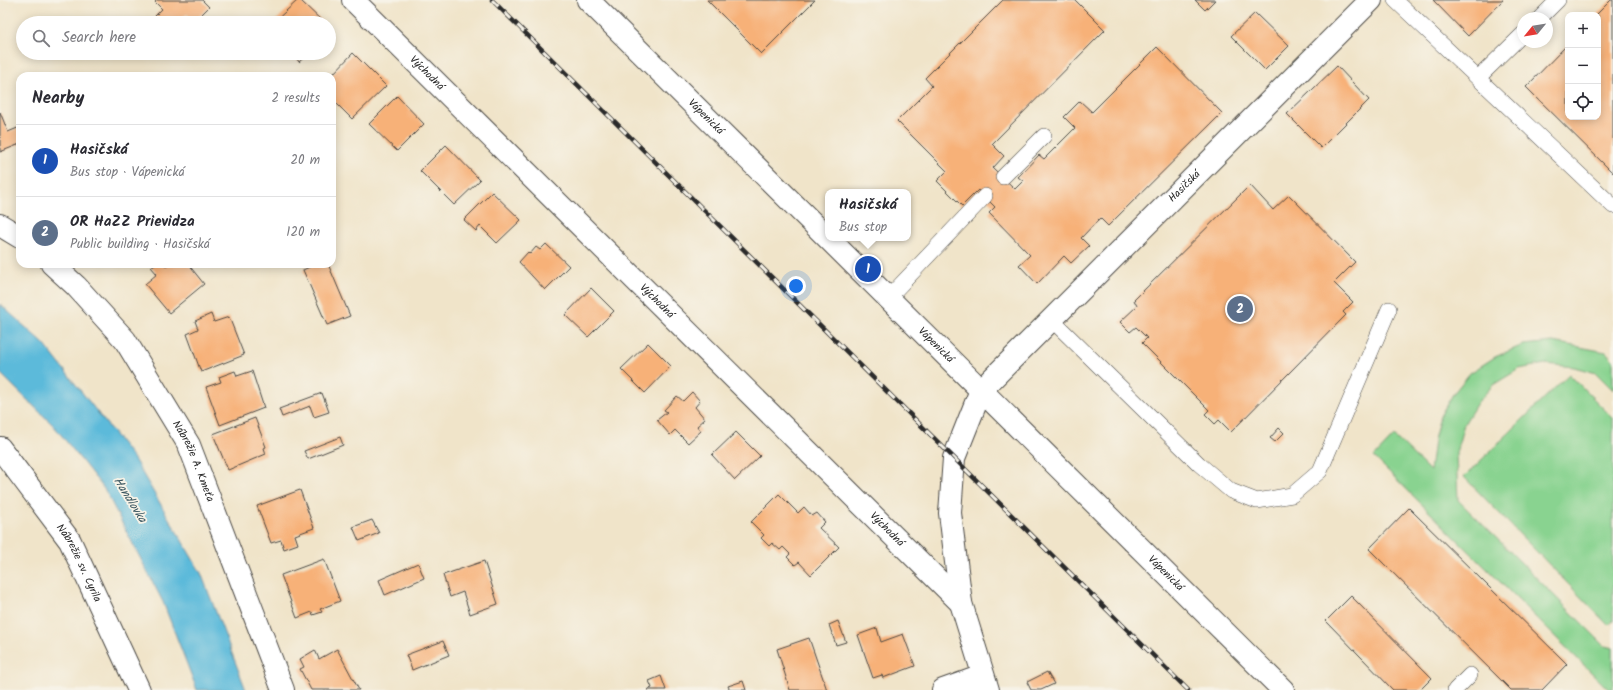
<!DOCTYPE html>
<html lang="en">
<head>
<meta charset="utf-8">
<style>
	:root { --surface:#fff; --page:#f2f2f3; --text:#2b2b33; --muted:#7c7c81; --line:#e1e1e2; --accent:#d1495b }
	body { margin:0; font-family:Kalam,sans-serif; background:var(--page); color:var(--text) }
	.controls { position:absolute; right:12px; top:12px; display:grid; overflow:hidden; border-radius:8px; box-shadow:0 2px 10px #0003 }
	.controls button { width:36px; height:36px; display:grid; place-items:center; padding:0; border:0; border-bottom:1px solid var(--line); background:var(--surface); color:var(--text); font:20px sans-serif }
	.compass { position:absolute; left:1517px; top:12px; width:36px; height:36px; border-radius:50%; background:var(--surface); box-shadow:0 2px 10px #0003; rotate:240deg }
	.you { position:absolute; left:796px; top:286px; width:14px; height:14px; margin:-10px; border:3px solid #fff; border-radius:50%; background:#1a73e8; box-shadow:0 0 0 6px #1a73e833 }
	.badge { display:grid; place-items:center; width:26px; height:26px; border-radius:50%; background:var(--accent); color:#fff; font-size:13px; font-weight:700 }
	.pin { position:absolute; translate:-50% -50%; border:2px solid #fff; box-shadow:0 1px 4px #0006 }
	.popup { position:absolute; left:825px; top:189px; width:86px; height:52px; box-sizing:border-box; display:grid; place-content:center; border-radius:8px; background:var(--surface); filter:drop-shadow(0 1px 3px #0005); font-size:13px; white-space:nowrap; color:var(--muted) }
	.popup b { font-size:15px; color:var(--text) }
	.popup::after { content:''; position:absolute; left:50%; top:100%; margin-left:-8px; border:8px solid transparent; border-top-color:var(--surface) }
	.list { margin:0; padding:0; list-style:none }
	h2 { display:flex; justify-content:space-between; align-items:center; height:52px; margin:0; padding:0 16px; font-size:17px }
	h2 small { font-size:13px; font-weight:400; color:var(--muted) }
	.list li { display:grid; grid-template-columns:26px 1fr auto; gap:12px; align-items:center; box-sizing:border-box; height:72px; padding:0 16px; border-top:1px solid var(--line) }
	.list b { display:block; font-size:15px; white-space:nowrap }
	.list p { margin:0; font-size:13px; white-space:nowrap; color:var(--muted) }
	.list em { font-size:13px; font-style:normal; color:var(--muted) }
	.icon { flex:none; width:22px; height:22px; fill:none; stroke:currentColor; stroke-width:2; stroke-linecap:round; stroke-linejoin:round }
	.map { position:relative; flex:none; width:1613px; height:690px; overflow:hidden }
	.search { position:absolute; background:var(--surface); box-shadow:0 2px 10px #0003; left:16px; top:16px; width:320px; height:44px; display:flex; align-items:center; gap:10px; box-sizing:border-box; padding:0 14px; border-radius:22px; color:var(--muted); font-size:15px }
	.panel { position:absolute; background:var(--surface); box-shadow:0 2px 10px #0003; left:16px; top:72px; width:320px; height:196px; border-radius:12px }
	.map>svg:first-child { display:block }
	.green { fill:#89d390; stroke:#5a7f5e }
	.water { fill:#5cbada; stroke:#447282 }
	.building { fill:#f7b178 }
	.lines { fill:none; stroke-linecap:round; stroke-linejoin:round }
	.service-casing { stroke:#494743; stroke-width:16 }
	.minor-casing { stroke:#494743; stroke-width:24 }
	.service { stroke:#fff; stroke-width:15 }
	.minor { stroke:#fff; stroke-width:22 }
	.rail-casing { stroke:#2b2b2b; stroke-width:4.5 }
	.rail { stroke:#f7f3e8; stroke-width:3; stroke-dasharray:9; stroke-linecap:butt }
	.labels { text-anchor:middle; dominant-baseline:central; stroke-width:3.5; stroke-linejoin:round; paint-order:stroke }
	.street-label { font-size:11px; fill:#2b2b2b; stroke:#f7f3e8 }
	.water-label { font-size:12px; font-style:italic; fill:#3a5660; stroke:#f7f3e8 }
</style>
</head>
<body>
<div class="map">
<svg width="1613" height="690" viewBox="0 0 1613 690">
	<rect width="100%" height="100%" fill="#f7f3e8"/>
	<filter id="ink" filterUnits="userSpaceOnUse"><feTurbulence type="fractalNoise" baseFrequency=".025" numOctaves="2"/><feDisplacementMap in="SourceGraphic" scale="8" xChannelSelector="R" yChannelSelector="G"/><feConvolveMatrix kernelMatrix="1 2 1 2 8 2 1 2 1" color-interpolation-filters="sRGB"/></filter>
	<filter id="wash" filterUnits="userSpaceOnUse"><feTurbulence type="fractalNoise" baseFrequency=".012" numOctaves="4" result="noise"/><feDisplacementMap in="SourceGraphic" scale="16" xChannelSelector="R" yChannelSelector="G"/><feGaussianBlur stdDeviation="0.9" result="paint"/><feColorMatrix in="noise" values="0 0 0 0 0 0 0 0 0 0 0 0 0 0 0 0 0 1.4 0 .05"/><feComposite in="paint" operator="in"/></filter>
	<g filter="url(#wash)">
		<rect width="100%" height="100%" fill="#f0e4c9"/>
		<path class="green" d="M1553 342 1606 352 1613 360V390L1596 373 1574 367 1545 364 1519 369 1493 385 1477 403 1464 424 1456 453 1458 500 1605 646 1613 648V690H1609L1374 457 1394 436 1430 471 1434 440 1440 416 1453 394 1470 373 1495 357 1523 345Z
			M1569 374 1613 418V620L1608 625 1464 477Z"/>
		<path class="water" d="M0 304 44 344 134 459 201 573 246 690H197L163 602 105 490 54 426 0 373Z"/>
		<g id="blocks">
			<path class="building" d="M157 0H202L209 7 194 22 187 14 177 23H162L155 16 162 9 155 2Z
				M298 0H300L324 23H273Z
				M707 0H815L761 54Z
				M1003 0H1075L1105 30 992 144 1004 156 993 168 1015 189 1023 181 1018 177 1039 155 1044 159 1075 128 1064 117 1080 101 1092 112 1157 47 1222 113 1108 226 1100 218 1081 238 1089 246 1071 263 1064 256 1037 284 1019 265 1030 255 989 213 995 207 978 190 962 206 937 181 947 171 897 121 932 86 925 78Z
				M1195 0H1215L1205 10Z
				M1433 0H1503L1468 36Z
				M1611 0H1613V173L1526 87 1568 44V117H1598V15H1596Z
				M1255 13 1289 46 1265 70 1231 36Z
				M293 53H309L299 62Z
				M353 53 386 86 352 119 332 99 331 76Z
				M1337 66 1369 100 1321 148 1287 114Z
				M397 96 424 124 397 151 369 124Z
				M0 112 8 132 20 127V144L0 152Z
				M446 145 480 180 454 205 420 171Z
				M1250 185 1273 210 1289 195 1355 262 1334 283 1353 302 1343 312 1346 315 1231 432 1219 420 1215 424 1205 414 1209 410 1142 343 1147 338 1136 327 1130 332 1120 322 1137 306 1134 300Z
				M492 192 521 220 497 243 480 226 476 231 464 220Z
				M546 244 569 266 545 290 519 262 528 252 530 254 536 247 540 250Z
				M155 264H164L166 266 169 264H188L204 284 169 313 145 284 157 274 151 267Z
				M316 264H328L350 316 327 325 303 270Z
				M591 288 614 311 588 337 565 315Z
				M211 314 214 322 229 317 244 355 201 372 187 334 198 329 195 321Z
				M648 343 671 366 645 393 621 369Z
				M235 371 237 376 252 371 264 408 220 425 206 387 221 382 219 377Z
				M692 392 700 401 695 407 705 419 697 426 701 431 688 443 675 430 670 435 657 420 667 412 664 410 677 396 683 401Z
				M322 393 329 412 314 417 310 406 282 417 279 409Z
				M255 418 266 447 264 448 266 454 228 470 213 434Z
				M1279 428 1284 433 1275 442 1270 438Z
				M736 432 760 456 735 480 712 455Z
				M340 437 343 445 308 459 304 451Z
				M300 490 314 528 295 535 298 544 284 549 281 540 271 543 257 506Z
				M779 494 798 513 804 507 812 516 817 513 825 522 819 528 839 547 811 575 799 562 795 565 787 557 790 554 783 547 780 550 772 543 769 546 761 538 764 535 751 522Z
				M1409 508 1567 664 1542 690H1511L1369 549Z
				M372 520 379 533 359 541 353 527Z
				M324 559 340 601 320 609 322 612 313 615 312 612 297 618 281 575Z
				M484 561 498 604 470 614 463 592 450 597 443 575Z
				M418 563 424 578 385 595 379 580Z
				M1351 596 1432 678 1420 690H1393L1326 621Z
				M838 621 846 642 836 645 829 625Z
				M877 628 881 642 903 634 915 666 883 678 882 675 873 678 858 635Z
				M809 638 827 690H790L777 649Z
				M443 641 449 655 412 670 406 655Z
				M337 649 359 690H311L300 669 304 667 300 659 315 650 319 659Z
				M1047 672 1054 684 1041 690H1031L1027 682Z
				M661 676 666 690H647L652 688 649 681Z
				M743 681 746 690H730L728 686Z"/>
		</g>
	</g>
	<g filter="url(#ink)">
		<use href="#blocks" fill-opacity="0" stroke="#494743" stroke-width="1"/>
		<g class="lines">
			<defs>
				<path id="service" d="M1395 0 1613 206
					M1540 18 1558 0
					M1478 78 1523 34
					M1003 177 1044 136
					M888 298 985 196
					M1052 320 1199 464 1231 491 1257 501 1292 495 1320 471 1389 309
					M1455 690 1470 675"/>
				<g id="minor">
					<path id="s1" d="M353 0 961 603"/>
					<path id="s2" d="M588 0 1283 690"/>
					<path d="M0 225 20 237"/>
					<path id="s3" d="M52 264 76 286 125 340 189 445 283 690"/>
					<path id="s4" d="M0 448 70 541 139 690"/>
					<path d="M943 690 982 676"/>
					<path id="s5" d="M988 690 961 603 950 513 954 458 981 390 1371 0"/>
				</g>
			</defs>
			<use href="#service" class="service-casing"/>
			<use href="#minor" class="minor-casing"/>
			<use href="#service" class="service"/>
			<use href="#minor" class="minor"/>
			<defs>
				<path id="rail" d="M492 0 1188 690"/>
			</defs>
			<use href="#rail" class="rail-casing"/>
			<use href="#rail" class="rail"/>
		</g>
	</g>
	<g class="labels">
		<g class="street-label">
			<text stroke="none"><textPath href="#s1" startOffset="104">Východná</textPath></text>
			<text stroke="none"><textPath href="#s2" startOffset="166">Vápenická</textPath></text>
			<text stroke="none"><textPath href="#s5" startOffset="598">Hasičská</textPath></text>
			<text stroke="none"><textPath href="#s1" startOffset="428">Východná</textPath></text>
			<text stroke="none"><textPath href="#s2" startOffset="490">Vápenická</textPath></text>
			<text stroke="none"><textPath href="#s3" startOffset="245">Nábrežie A. Kmeťa</textPath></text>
			<text stroke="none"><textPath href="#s1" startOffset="752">Východná</textPath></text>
			<text stroke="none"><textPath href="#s4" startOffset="140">Nábrežie sv. Cyrila</textPath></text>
			<text stroke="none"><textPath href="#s2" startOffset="814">Vápenická</textPath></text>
		</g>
		<g class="water-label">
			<text transform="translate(130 500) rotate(58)">Handlovka</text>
		</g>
	</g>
</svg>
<div class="controls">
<button>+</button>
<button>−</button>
<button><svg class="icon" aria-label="locate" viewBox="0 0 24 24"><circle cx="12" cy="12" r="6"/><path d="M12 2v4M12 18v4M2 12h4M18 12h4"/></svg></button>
</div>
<svg class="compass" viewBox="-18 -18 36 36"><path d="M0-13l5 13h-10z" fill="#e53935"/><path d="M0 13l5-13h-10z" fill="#7c7c81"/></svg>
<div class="you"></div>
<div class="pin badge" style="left:868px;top:269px;background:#1a4fb4">1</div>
<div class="popup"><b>Hasičská</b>Bus stop</div>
<div class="pin badge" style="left:1240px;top:309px;background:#5c6f8a">2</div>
<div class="search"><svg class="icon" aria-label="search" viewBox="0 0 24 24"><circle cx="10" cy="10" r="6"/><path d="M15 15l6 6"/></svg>Search here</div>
<section class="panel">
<h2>Nearby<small>2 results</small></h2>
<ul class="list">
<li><span class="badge" style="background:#1a4fb4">1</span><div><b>Hasičská</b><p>Bus stop · Vápenická</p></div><em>20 m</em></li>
<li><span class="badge" style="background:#5c6f8a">2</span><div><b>OR HaZZ Prievidza</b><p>Public building · Hasičská</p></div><em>120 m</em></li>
</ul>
</section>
</div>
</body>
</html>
